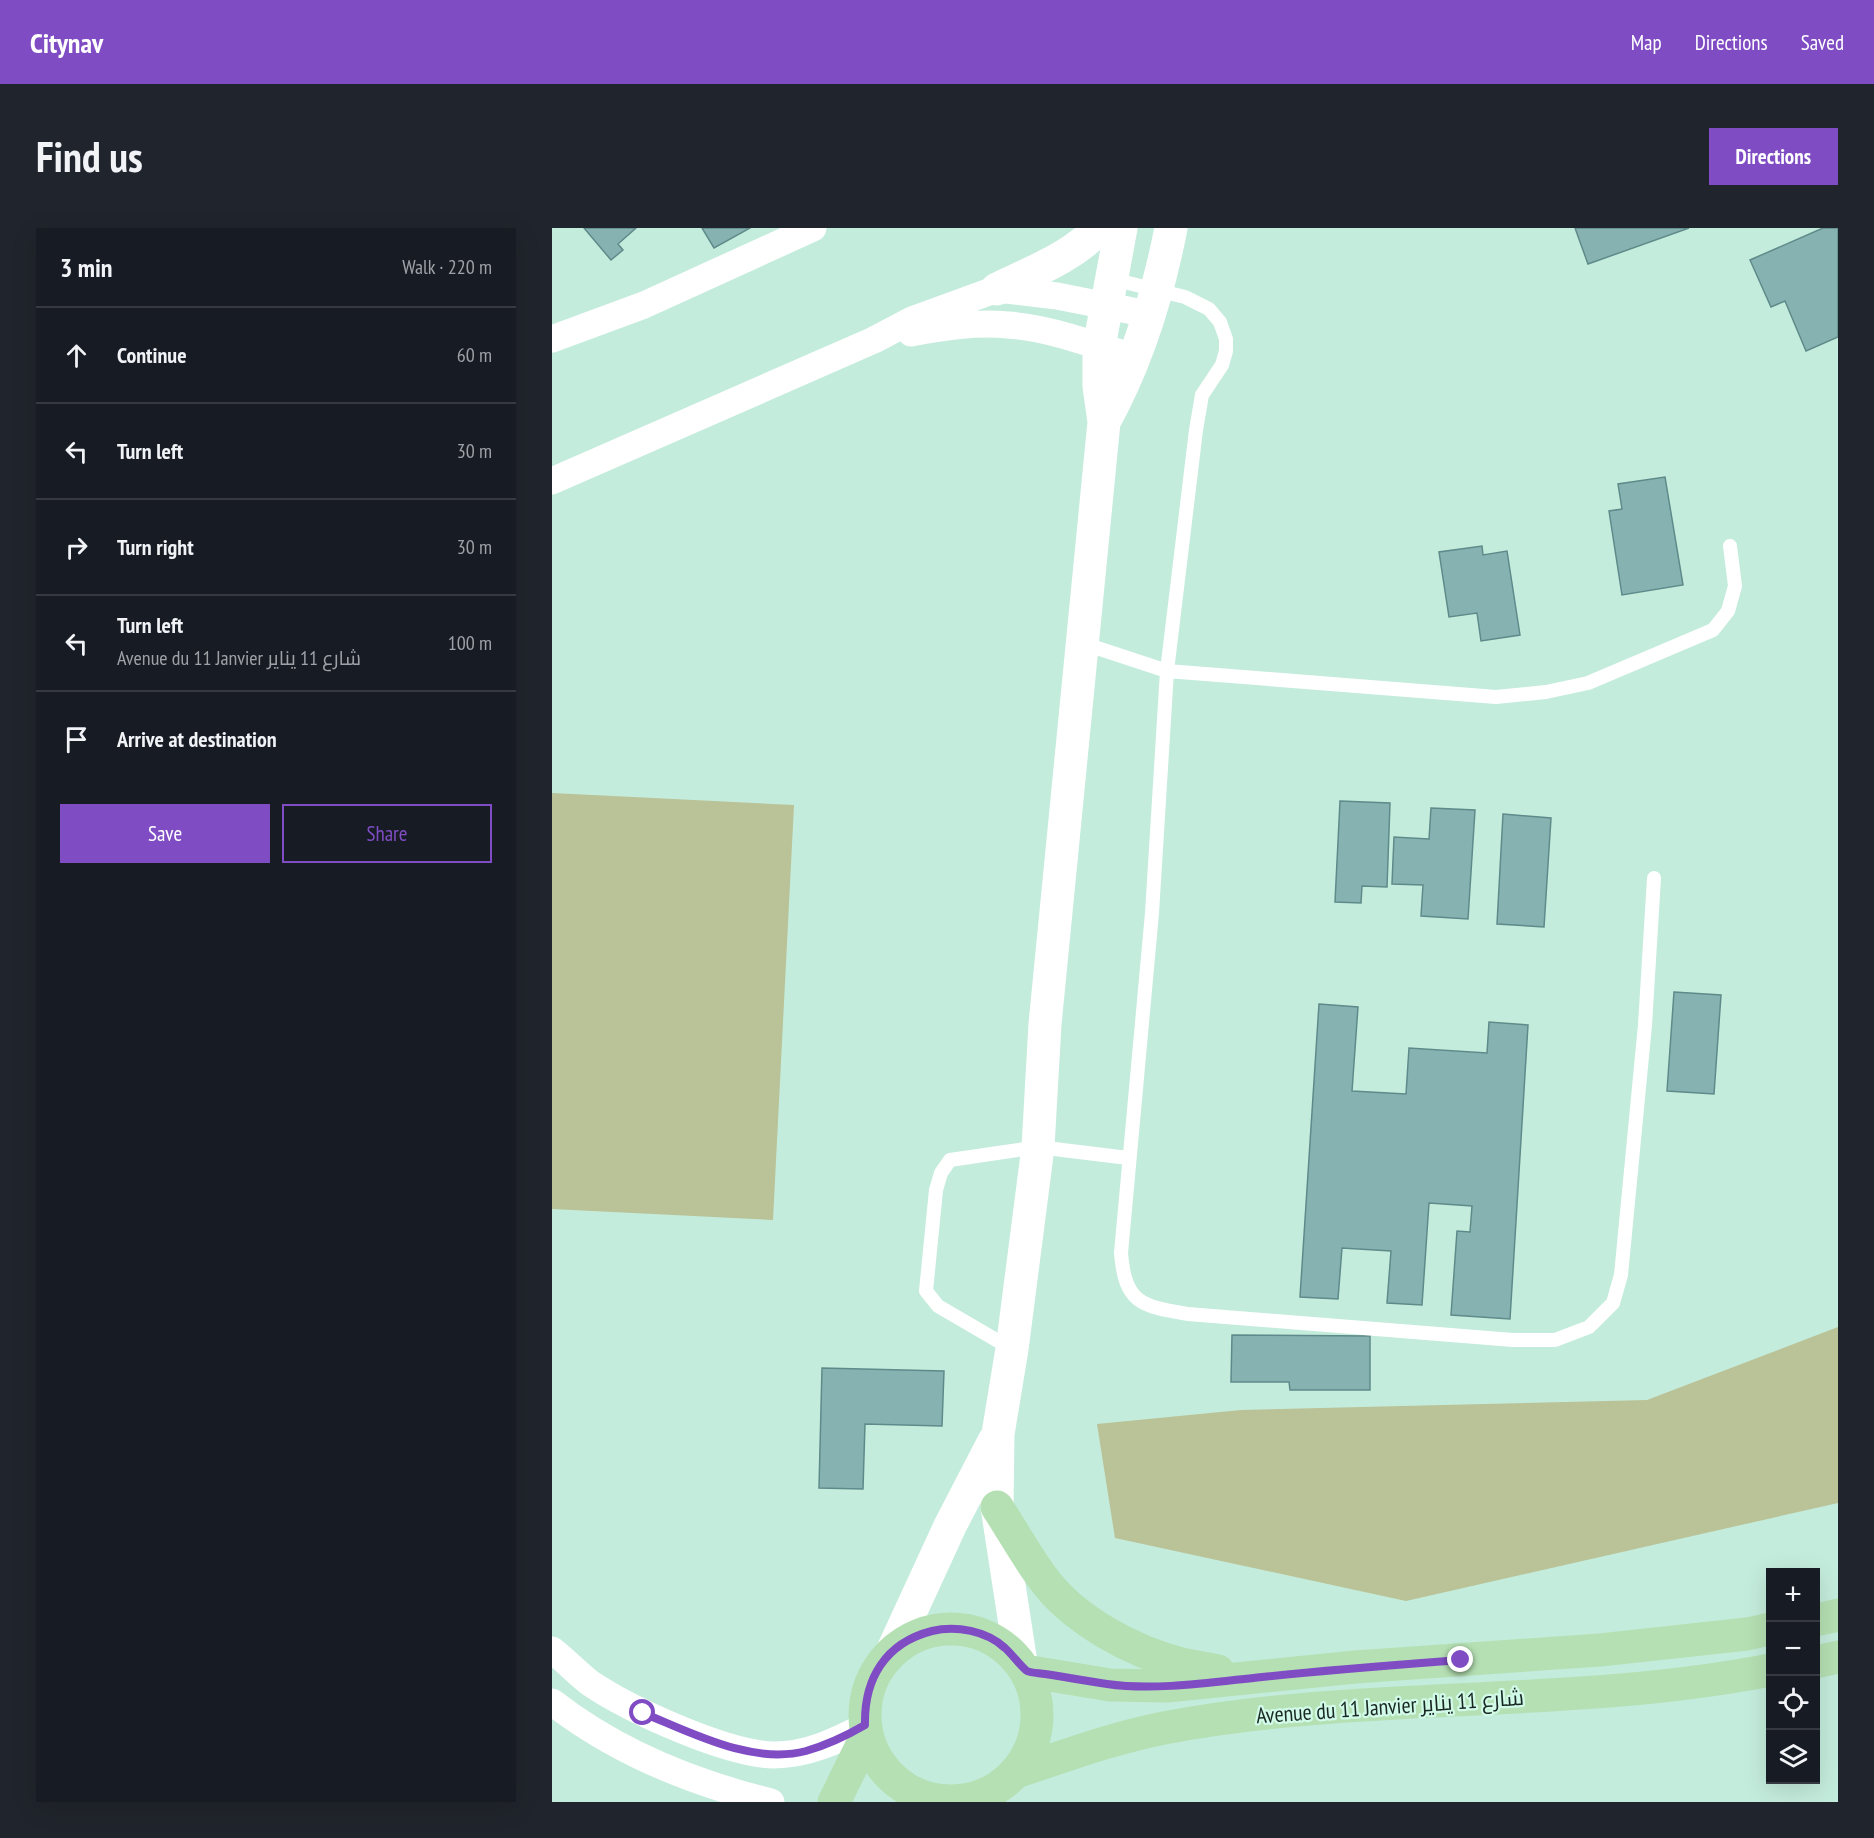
<!DOCTYPE html>
<html lang="en">
<head>
<meta charset="utf-8">
<style>
	:root { --surface:#171b24; --page:#20242c; --text:#f1f3f6; --muted:#9ea1a6; --line:#363941; --accent:#7f4cc4 }
	body { margin:0; font-family:"PT Sans Narrow",Cairo,sans-serif; background:var(--page); color:var(--text) }
	.controls { position:absolute; right:18px; bottom:18px; display:grid; overflow:hidden; border-radius:0px; box-shadow:0 6px 24px #0002 }
	.controls button { width:54px; height:54px; display:grid; place-items:center; padding:0; border:0; border-bottom:2px solid var(--line); background:var(--surface); color:var(--text); font:30px sans-serif }
	.stop { position:absolute; width:18px; height:18px; margin:-14px; border:4px solid #7f4cc4; border-radius:50%; background:#fff }
	.stop.end { background:#7f4cc4; border-color:#fff; box-shadow:0 2px 6px #0008 }
	.list { margin:0; padding:0; list-style:none }
	h2 { display:flex; justify-content:space-between; align-items:center; height:78px; margin:0; padding:0 24px; font-size:26px }
	h2 small { font-size:20px; font-weight:400; color:var(--muted) }
	.list li { display:grid; grid-template-columns:39px 1fr auto; gap:18px; align-items:center; box-sizing:border-box; height:96px; padding:0 24px; border-top:2px solid var(--line) }
	.list b { display:block; font-size:22px; white-space:nowrap }
	.list p { margin:0; font-size:20px; white-space:nowrap; color:var(--muted) }
	.list em { font-size:20px; font-style:normal; color:var(--muted) }
	.actions { display:flex; gap:12px; padding:18px 24px }
	.actions a { flex:1; padding:14px 0; border:2px solid var(--accent); border-radius:0px; text-align:center; font-size:21px; color:var(--accent) }
	.actions .main { background:var(--accent); color:#fff }
	.icon { flex:none; width:33px; height:33px; fill:none; stroke:currentColor; stroke-width:2; stroke-linecap:round; stroke-linejoin:round }
	.map { position:relative; flex:none; width:1286px; height:1574px; overflow:hidden; border-radius:0px }
	header { display:flex; align-items:center; gap:36px; box-sizing:border-box; height:84px; padding:0 30px; background:var(--accent); color:#fff }
	header strong { font-size:28px }
	nav { display:flex; gap:33px; margin-inline-start:auto; font-size:21px }
	.intro { display:flex; align-items:center; justify-content:space-between; box-sizing:border-box; height:144px; padding:0 36px }
	h1 { margin:0; font-size:42px }
	.button { padding:15px 27px; border-radius:0px; background:var(--accent); color:#fff; font-size:21px; font-weight:700 }
	main { display:flex; gap:36px; padding:0 36px }
	aside { flex:1; background:var(--surface); border-radius:0px; box-shadow:0 6px 24px #0002 }
	.map>svg:first-child { display:block }
	.green { fill:#bac297 }
	.building { fill:#86b3b2; stroke:#5f8a8a; stroke-width:1.5 }
	.lines { fill:none; stroke-linecap:round; stroke-linejoin:round }
	.service { stroke:#fff; stroke-width:14 }
	.minor { stroke:#fff; stroke-width:27 }
	.tertiary { stroke:#fff; stroke-width:33 }
	.primary { stroke:#b5e0b3; stroke-width:33 }
	.route { stroke:#7f4cc4; stroke-width:8 }
	.labels { text-anchor:middle; dominant-baseline:central; stroke-width:4.5; stroke-linejoin:round; paint-order:stroke }
	.street-label { font-size:22px; fill:#192822; stroke:#d1fae9 }
</style>
</head>
<body>
<header>
<strong>Citynav</strong>
<nav><a>Map</a><a>Directions</a><a>Saved</a></nav>
</header>
<div class="intro"><h1>Find us</h1><a class="button">Directions</a></div>
<main>
<aside>
<h2>3 min<small>Walk · 220 m</small></h2>
<ul class="list">
<li><svg class="icon" aria-label="ahead" viewBox="0 0 24 24"><path d="M12 20V5M6 11l6-6 6 6"/></svg><div><b>Continue</b></div><em>60 m</em></li>
<li><svg class="icon" aria-label="left" viewBox="0 0 24 24"><path d="M17 20v-9H6M10 6l-5 5 5 5"/></svg><div><b>Turn left</b></div><em>30 m</em></li>
<li><svg class="icon" aria-label="right" viewBox="0 0 24 24"><path d="M7 20v-9h11M14 6l5 5-5 5"/></svg><div><b>Turn right</b></div><em>30 m</em></li>
<li><svg class="icon" aria-label="left" viewBox="0 0 24 24"><path d="M17 20v-9H6M10 6l-5 5 5 5"/></svg><div><b>Turn left</b><p>Avenue du 11 Janvier شارع 11 يناير</p></div><em>100 m</em></li>
<li><svg class="icon" aria-label="arrive" viewBox="0 0 24 24"><path d="M6 21V4h12l-3 4 3 4H6"/></svg><div><b>Arrive at destination</b></div></li>
</ul>
<div class="actions"><a class="main">Save</a><a>Share</a></div>
</aside>
<div class="map">
<svg width="1286" height="1574" viewBox="0 0 1286 1574">
	<rect width="100%" height="100%" fill="#c4ecdc"/>
	<path class="green" d="M0 565 242 577 221 992 0 981Z
		M1286 1099V1275L854 1373 563 1310 545 1196 689 1182 1095 1172Z"/>
	<path class="building" d="M32 0H84L66 16 71 22 59 32Z
		M150 0H198L162 20Z
		M1023 0H1137L1036 36Z
		M1271 0H1286V109L1254 123 1233 73 1219 79 1198 32Z
		M1113 249 1131 357 1070 367 1057 283 1070 281 1066 256Z
		M930 318 931 327 955 323 968 407 929 413 925 385 897 389 887 324Z
		M788 573 838 575 835 659 810 658 809 675 783 674Z
		M879 580 923 582 916 691 869 688 871 657 840 656 842 609 877 611Z
		M951 586 999 590 992 699 945 696Z
		M1122 764 1169 767 1162 866 1115 863Z
		M767 776 806 779 800 863 854 866 857 820 935 825 937 794 976 797 958 1091 899 1087 905 1003 918 1004 920 978 877 975 870 1077 835 1075 839 1023 790 1020 786 1071 748 1069Z
		M680 1107 818 1108V1162H738L737 1154H679Z
		M270 1140 392 1143 390 1198 313 1196 311 1261 267 1260Z"/>
	<g class="lines">
		<path class="service" d="M560 51 633 69 657 81 668 94 674 111V123L670 137 650 167 644 202 615 443 600 685 569 1025C573 1076 590 1078 636 1086L961 1112H1003L1037 1099 1061 1075 1069 1047 1093 797 1102 650
			M530 415 615 443 944 469 994 464 1036 455 1161 402 1176 383 1183 358 1178 318
			M458 1120 386 1078 374 1063 384 962 389 945 398 932 486 919 576 930"/>
		<path class="minor" d="M359 105C391 99 423 94 456 97 499 100 541 117 582 129
			M0 111 92 77 261 0
			M0 253 322 112 360 92 445 61 505 68 596 86
			M0 1422C13 1432 25 1445 38 1455 78 1482 174 1526 222 1527 255 1527 285 1513 313 1498
			M0 1474C64 1524 141 1555 219 1574"/>
		<path class="tertiary" d="M445 61C480 44 521 29 547 0
			M552 194C585 134 606 67 619 0
			M340 1424 398 1298 442 1213
			M469 1435 445 1279 446 1206 460 1121 486 919 493 796 552 194 547 158V119L569 0"/>
		<path class="primary" d="M445 1279C460 1302 474 1327 490 1349 520 1391 580 1424 630 1436 642 1439 654 1440 666 1443
			M1264 1392 1286 1387
			M313 1487a86 86 0 1 1 172 0a86 86 0 1 1-172 0Z
			M1264 1434 1286 1429
			M473 1443 558 1457 615 1458 803 1439 1048 1422 1195 1406 1218 1401
			M464 1544C513 1528 561 1510 612 1500 812 1462 1019 1481 1218 1442
			M282 1574 315 1507"/>
	</g>
	<g class="lines">
		<path class="route" d="M91 1485C140 1505 200 1537 254 1523 275 1517 294 1508 313 1497 312 1451 333 1415 380 1403 404 1397 435 1403 453 1420 458 1424 471 1441 475 1443 479 1445 487 1445 493 1446 513 1449 534 1453 555 1456 604 1463 661 1454 710 1449 776 1442 843 1437 909 1432"/>
	</g>
	<g class="labels">
		<g class="street-label">
			<text transform="translate(838 1478) rotate(-4)">Avenue du 11 Janvier شارع 11 يناير</text>
		</g>
	</g>
</svg>
<div class="controls">
<button>+</button>
<button>−</button>
<button><svg class="icon" aria-label="locate" viewBox="0 0 24 24"><circle cx="12" cy="12" r="6"/><path d="M12 2v4M12 18v4M2 12h4M18 12h4"/></svg></button>
<button><svg class="icon" aria-label="layers" viewBox="0 0 24 24"><path d="M12 4l9 5-9 5-9-5zM3 14l9 5 9-5"/></svg></button>
</div>
<div class="stop" style="left:91px;top:1485px"></div>
<div class="stop end" style="left:909px;top:1432px"></div>
</div>
</main>
</body>
</html>
